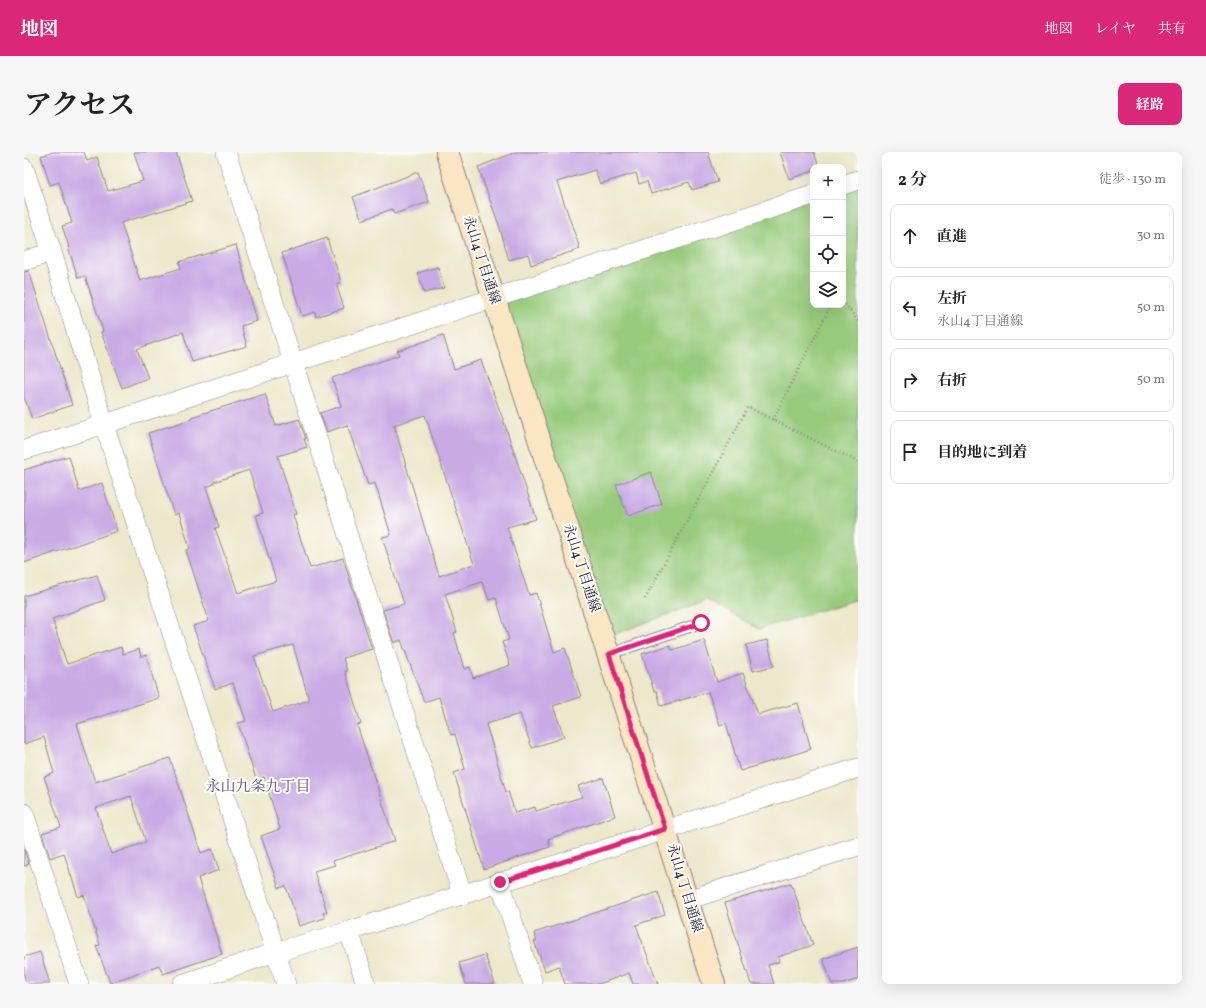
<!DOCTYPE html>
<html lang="ja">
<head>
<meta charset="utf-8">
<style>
	:root { --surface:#fff; --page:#f6f6f6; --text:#222; --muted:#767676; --line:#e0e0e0; --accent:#db2777 }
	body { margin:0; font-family:Vollkorn,"Noto Serif JP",serif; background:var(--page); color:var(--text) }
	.controls { position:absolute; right:12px; top:12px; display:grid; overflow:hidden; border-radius:8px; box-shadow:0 4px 16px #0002 }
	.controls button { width:36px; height:36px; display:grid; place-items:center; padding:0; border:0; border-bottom:1px solid var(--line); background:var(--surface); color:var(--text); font:20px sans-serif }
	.stop { position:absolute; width:12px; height:12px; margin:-9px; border:3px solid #db2777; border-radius:50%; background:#fff }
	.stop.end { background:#db2777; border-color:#fff; box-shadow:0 1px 4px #0008 }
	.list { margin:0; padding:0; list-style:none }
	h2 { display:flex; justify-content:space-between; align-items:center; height:52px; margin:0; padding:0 16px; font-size:17px }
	h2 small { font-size:13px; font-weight:400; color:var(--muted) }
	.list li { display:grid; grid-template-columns:26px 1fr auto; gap:12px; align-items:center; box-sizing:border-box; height:64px; margin:0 8px 8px; padding:0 8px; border:1px solid var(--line); border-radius:8px }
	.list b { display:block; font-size:15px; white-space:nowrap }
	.list p { margin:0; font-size:13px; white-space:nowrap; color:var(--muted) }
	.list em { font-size:13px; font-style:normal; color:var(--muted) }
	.icon { flex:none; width:22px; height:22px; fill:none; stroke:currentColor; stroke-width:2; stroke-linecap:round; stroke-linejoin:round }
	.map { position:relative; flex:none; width:834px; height:832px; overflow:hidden; border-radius:8px }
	header { display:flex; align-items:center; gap:24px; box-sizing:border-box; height:56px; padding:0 20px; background:var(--accent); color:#fff }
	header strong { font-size:19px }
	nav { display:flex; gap:22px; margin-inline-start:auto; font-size:14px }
	.intro { display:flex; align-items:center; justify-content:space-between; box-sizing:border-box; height:96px; padding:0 24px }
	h1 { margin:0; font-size:28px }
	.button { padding:10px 18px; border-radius:8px; background:var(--accent); color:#fff; font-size:14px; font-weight:700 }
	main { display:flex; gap:24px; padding:0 24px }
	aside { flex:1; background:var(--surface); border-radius:8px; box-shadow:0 4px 16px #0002 }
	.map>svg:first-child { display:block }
	.green { fill:#97ca7b; stroke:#5c765b }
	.building { fill:#c9aae5; fill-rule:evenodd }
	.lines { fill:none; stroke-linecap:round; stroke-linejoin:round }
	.lane-casing { stroke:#888483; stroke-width:12 }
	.street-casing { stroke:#888483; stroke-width:20 }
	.secondary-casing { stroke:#888483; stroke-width:24 }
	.path { stroke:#888483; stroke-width:2.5; stroke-dasharray:1 3; stroke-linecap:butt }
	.lane { stroke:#fff; stroke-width:10 }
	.street { stroke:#fff; stroke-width:19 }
	.secondary { stroke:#fbe6c4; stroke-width:22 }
	.route { stroke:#db2777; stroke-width:5 }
	.labels { text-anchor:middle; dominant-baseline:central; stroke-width:4; stroke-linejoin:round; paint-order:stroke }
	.street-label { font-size:14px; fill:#22223b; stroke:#fdfcf7 }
	.neighbourhood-label { font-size:15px; fill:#5c5276; stroke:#fdfcf7 }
</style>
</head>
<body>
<header>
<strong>地図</strong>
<nav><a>地図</a><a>レイヤ</a><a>共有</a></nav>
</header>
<div class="intro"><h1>アクセス</h1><a class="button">経路</a></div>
<main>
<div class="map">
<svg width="834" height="832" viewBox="0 0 834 832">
	<rect width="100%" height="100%" fill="#fdfcf7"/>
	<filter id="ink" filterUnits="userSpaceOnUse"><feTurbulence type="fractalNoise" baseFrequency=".025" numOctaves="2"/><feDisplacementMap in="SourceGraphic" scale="8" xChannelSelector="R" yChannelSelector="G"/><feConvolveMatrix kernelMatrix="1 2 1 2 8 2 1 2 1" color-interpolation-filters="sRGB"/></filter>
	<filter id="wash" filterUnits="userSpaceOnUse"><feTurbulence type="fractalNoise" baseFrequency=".012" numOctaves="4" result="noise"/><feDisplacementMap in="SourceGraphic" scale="16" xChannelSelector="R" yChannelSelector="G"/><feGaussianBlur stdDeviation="0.9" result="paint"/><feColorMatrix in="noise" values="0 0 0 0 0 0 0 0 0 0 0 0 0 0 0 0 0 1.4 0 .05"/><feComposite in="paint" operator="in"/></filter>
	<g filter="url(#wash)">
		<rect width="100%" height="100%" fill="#ede7cb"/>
		<path class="green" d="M834 28V447L735 477 683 448 580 486 469 146 789 43V153H819V33Z"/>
		<g id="blocks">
			<path class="building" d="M29 0H60L63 9 73 5 84 39 119 29 110 0H152L168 49 97 71 116 129 157 116 155 110 212 93 233 169 217 174 223 194 168 210 159 180 113 197 124 226 98 236 77 180 79 179 61 124 54 126 44 95H45L38 74 48 71 35 30 26 33 17 4Z
				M492 0H684L694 30 668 38 665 30 627 42 623 29 615 32 612 21 576 32 571 18 533 30 556 97 507 113 504 102 485 108 475 73 454 15Z
				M756 0H790L795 15H789V19L765 27Z
				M394 20 405 50 370 62 368 57 338 68 329 45Z
				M303 86 317 130 312 132 320 156 292 165 291 160 278 164 258 101Z
				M414 115 420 136 400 141 394 121Z
				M5 119 48 253 8 267 0 245V120Z
				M419 183 430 217 457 208 480 270 512 367 483 375 505 443 512 441 530 500 541 496 557 545 529 554 540 585 508 596 496 562 462 572 482 640 484 639 491 661 511 655 512 659 558 645 554 634 579 626 591 664 524 687 526 695 460 717 430 621 441 617 431 582 427 583 415 545 400 550 377 488 370 491 359 458 380 452 358 385 367 383 351 331 344 333 323 273 303 280 296 261 317 254 308 226 375 203 373 199ZM401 263 450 412 415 424 370 273ZM458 430 465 448 472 446 485 488 478 490 486 513 449 526 446 515 440 517 430 481 433 480 421 442Z
				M241 242 252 274 275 267 282 287H280L283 295 254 304 272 362 269 363 274 379 286 416 319 406 348 497 319 506 323 519H321L337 572 333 573 371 689 309 709 311 713 290 719 303 760 299 761 301 766 275 774 262 734 255 736 237 684 256 677 240 625 232 627 214 571 222 569 209 531 191 537 169 474 185 469 162 398 166 397 155 361 150 363 124 281 168 267 167 265ZM225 318 239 361 232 363 252 429 214 441 191 376 195 375 182 335 190 332V330ZM269 493 285 548 249 560 230 504Z
				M45 304 55 339 78 331 93 379 0 411V318Z
				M627 320 638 352 604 364 592 333Z
				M73 423 81 448 28 467 43 512 97 495 99 502 115 497 117 505 122 503 135 546 53 572 71 630 146 606 177 701 188 697 195 718 174 726 198 802 139 822 135 813 86 831 72 794 76 793 60 743 54 745 40 701 26 706 18 681 37 675 20 625 30 621 20 585 0 592V444ZM107 644 122 690 87 702 72 656Z
				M680 488 693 530 719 521 734 562 774 551 787 597 716 619 702 571 696 573 684 540 637 554 633 539H630L618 502 646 493 648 498Z
				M743 488 750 514 729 519 722 493Z
				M0 697 5 712 0 714Z
				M767 731 789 793 754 805 755 810 744 813 750 832H727L701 751Z
				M634 740 641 763 612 773 634 832H609L605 821 575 832H541L535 814 521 819 510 789H513L510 781Z
				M834 795V827L819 832H808L799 807Z
				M16 800 26 832H0V805Z
				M461 803 471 832H442L435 811Z"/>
		</g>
	</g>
	<g filter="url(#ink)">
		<use href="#blocks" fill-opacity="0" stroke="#888483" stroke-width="1"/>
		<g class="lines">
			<defs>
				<path id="lane" d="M585 502 677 471"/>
				<path id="street" d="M202 0 438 742
					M0 16 28 100 80 272 262 832
					M819 33 834 28
					M0 109 28 100
					M0 298 789 43
					M0 661 55 832
					M476 730 509 832
					M663 748 834 694
					M325 779 342 832
					M158 832 252 800 325 779 834 616"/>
				<path id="secondary" d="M423 0 690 832"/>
			</defs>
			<use href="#lane" class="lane-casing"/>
			<use href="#street" class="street-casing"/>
			<use href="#secondary" class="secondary-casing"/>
			<path class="path" d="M819 149 834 169
				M749 268 807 153
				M621 447 724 255 834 310"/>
			<use href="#lane" class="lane"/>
			<use href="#street" class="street"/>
			<use href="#secondary" class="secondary"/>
		</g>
	</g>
	<g class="lines" filter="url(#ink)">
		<path class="route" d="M476 730 641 677 585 502 677 471"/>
	</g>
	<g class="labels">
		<g class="street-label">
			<text transform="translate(457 108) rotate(72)">永山4丁目通線</text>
			<text transform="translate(557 416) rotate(72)">永山4丁目通線</text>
			<text transform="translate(660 736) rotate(73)">永山4丁目通線</text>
		</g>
		<g class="neighbourhood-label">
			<text x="234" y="635">永山九条九丁目</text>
		</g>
	</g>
</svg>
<div class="controls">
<button>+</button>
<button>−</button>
<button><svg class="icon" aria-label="locate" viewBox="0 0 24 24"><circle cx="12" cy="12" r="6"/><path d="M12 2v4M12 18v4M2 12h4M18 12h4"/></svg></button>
<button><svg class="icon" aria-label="layers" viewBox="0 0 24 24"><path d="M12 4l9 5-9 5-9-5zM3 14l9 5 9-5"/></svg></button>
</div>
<div class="stop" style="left:677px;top:471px"></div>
<div class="stop end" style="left:476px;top:730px"></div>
</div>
<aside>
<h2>2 分<small>徒歩 · 130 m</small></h2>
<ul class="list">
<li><svg class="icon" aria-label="ahead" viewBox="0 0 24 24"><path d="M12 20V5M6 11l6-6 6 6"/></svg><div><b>直進</b></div><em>30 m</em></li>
<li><svg class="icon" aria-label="left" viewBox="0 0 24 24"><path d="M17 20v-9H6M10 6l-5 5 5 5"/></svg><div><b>左折</b><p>永山4丁目通線</p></div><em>50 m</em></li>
<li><svg class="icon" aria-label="right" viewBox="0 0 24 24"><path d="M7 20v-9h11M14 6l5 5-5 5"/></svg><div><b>右折</b></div><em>50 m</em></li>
<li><svg class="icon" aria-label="arrive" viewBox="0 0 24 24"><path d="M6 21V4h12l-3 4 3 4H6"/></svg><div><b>目的地に到着</b></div></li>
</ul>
</aside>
</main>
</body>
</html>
